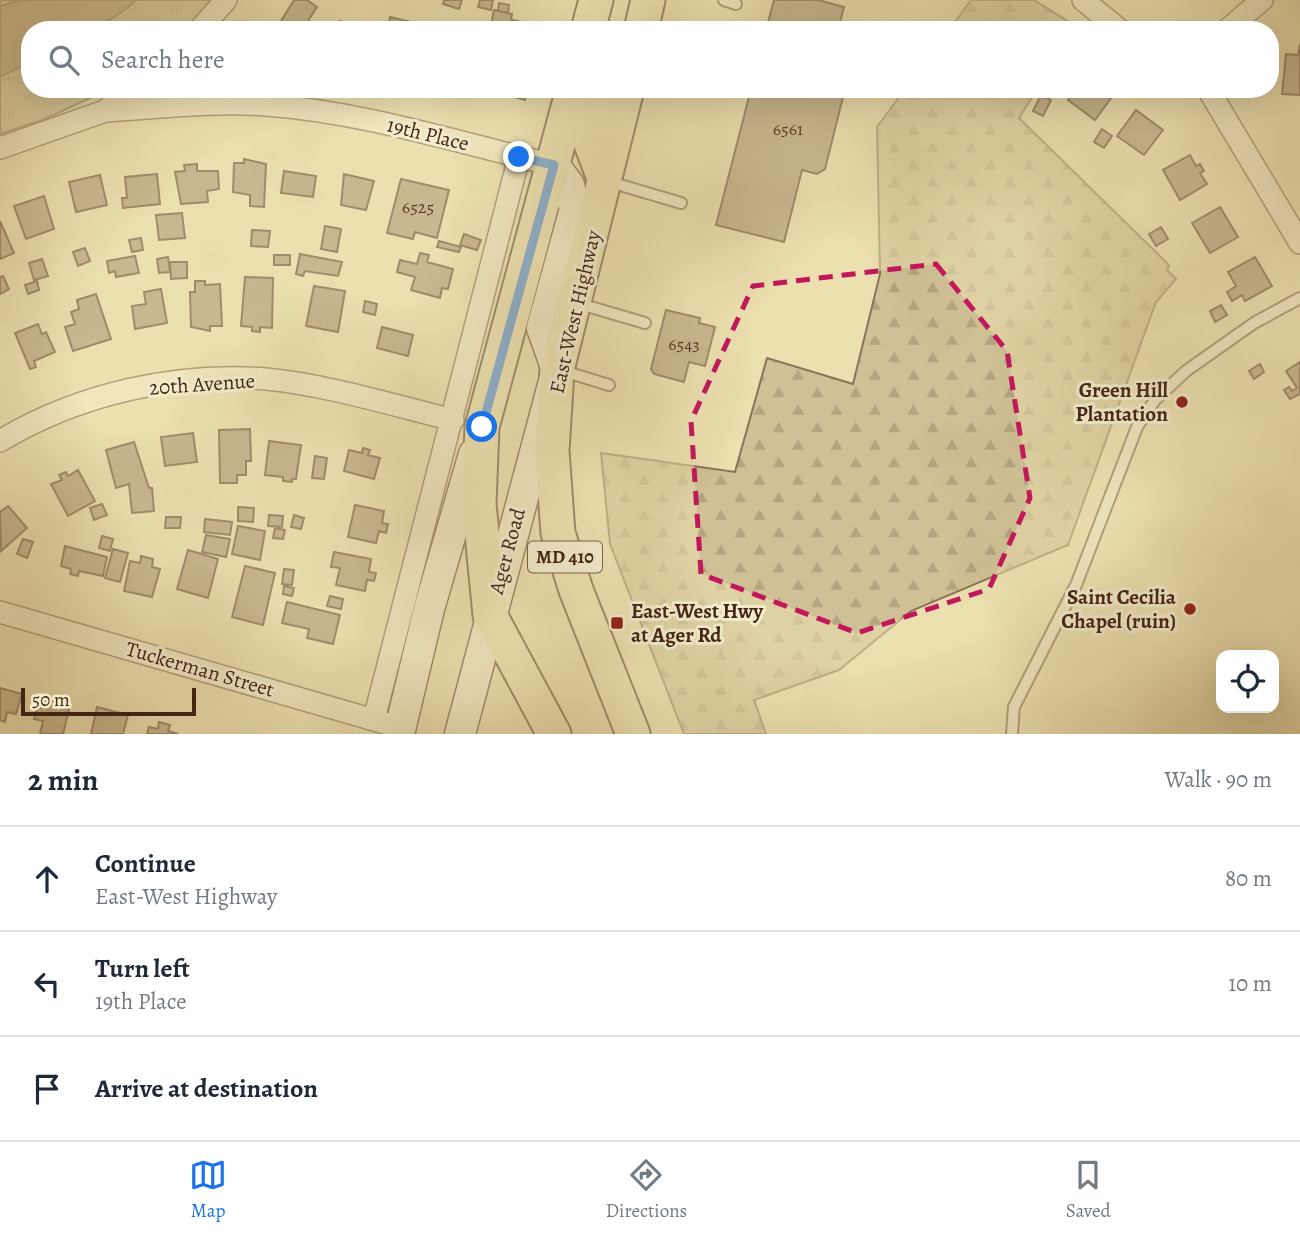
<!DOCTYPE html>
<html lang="en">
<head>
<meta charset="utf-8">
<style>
	:root { --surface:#fff; --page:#f2f2f3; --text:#1f2937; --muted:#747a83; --line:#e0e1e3; --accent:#1a73e8 }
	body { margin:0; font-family:Alegreya,serif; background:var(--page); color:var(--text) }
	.controls { position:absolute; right:21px; bottom:21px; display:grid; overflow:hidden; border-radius:14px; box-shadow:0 7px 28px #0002 }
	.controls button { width:63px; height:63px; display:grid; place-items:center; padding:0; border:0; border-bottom:2px solid var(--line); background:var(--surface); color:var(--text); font:35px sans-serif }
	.scale { position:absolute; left:21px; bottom:18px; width:175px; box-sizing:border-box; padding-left:7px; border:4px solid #442615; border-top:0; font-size:19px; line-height:24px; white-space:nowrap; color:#442615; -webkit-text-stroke:5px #f3ebcc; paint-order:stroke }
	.stop { position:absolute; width:21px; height:21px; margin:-16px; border:5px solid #1a73e8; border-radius:50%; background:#fff }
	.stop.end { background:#1a73e8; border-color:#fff; box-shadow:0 2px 7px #0008 }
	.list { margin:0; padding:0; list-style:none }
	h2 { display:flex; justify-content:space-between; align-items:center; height:91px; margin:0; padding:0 28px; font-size:30px }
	h2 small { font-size:23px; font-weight:400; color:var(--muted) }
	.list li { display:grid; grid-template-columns:46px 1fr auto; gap:21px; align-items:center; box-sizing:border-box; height:105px; padding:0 28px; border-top:2px solid var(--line) }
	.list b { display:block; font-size:26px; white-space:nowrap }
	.list p { margin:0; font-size:23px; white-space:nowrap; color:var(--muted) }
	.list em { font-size:23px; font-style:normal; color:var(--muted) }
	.icon { flex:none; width:38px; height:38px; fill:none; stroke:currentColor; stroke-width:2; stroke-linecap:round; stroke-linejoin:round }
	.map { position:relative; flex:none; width:1300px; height:734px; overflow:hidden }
	.search { position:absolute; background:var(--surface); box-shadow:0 7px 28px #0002; left:21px; right:21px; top:21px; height:77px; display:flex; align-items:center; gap:18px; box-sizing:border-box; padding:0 24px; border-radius:28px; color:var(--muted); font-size:26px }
	.sheet { height:406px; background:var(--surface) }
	nav { display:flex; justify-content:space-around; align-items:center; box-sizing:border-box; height:98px; border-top:2px solid var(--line); background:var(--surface); font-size:19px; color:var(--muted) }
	nav a { display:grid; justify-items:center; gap:4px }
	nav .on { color:var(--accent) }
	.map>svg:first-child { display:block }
	.grass { fill:url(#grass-tufts); stroke:#8a7356; stroke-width:2 }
	.forest { fill:url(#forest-firs); stroke:#8a7356; stroke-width:2 }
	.water { fill:#b3a17b; stroke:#877052; stroke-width:2 }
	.building { fill:#9b8766; stroke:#442615; stroke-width:2 }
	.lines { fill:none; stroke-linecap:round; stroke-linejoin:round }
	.lane-casing { stroke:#6e543c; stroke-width:14 }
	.street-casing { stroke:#6e543c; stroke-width:24 }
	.secondary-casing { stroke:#442615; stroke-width:33 }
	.primary-casing { stroke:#442615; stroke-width:37 }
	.lane { stroke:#f3ebcc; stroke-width:10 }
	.street { stroke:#f3ebcc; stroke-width:21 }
	.secondary { stroke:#f3ebcc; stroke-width:30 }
	.primary { stroke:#ece0b0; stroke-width:33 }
	.route { stroke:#1a73e8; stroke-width:9 }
	.marked { fill:none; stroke:#c2185b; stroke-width:5; stroke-dasharray:14 9; stroke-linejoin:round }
	.poi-dot { fill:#8f2418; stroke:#f3ebcc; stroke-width:2.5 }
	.labels { text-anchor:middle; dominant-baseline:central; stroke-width:6; stroke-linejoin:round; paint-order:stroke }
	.number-label { font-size:18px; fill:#5a3e29 }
	.shield { fill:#f3ebcc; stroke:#78614c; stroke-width:2 }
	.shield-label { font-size:19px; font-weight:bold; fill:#442615 }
	.street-label { font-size:21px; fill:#442615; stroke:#f3ebcc }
	.poi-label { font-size:21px; font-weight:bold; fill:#442615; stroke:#f3ebcc; text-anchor:end }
</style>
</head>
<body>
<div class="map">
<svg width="1300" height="734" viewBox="0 0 1300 734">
	<defs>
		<pattern id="grass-tufts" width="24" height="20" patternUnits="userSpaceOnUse" patternTransform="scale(1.75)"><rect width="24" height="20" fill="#cfc096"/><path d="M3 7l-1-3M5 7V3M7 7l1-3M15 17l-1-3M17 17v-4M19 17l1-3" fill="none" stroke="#b3a580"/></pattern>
		<pattern id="forest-firs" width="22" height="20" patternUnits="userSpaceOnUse" patternTransform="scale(1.75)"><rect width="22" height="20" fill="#cfc096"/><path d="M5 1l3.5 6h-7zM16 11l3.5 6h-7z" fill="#b3a580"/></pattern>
	</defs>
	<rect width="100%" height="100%" fill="#ece0b0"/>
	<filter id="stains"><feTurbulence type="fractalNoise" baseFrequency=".00286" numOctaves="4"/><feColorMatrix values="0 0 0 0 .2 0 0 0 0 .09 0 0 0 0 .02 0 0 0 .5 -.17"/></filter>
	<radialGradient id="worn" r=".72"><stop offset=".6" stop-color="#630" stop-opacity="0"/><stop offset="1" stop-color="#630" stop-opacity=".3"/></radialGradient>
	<path class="grass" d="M0 0H215L187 30H30V89H109L45 119 0 134Z"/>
	<path class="forest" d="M971 0H1034L1077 27 1075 30H949Z
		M905 89H1037L1019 118 1169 265 1167 270 1176 279 1156 302 1068 545 911 611 839 670 754 700 766 734H684L610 544 601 453 735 472 767 358 853 384 880 274 877 127Z"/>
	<path class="water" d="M21 0H136C96 36 80 30 30 30V62L0 77V6Z"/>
	<path class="building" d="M294 0H307L317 7 302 30H295L281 21Z
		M444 0H462L459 9 443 4Z
		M480 0H493L491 10 478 7Z
		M774 0H818L844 7 838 30H766Z
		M499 3 509 5 508 13 498 11Z
		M494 10 512 14 509 30H490Z
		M390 17 411 22 409 30H388Z
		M513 20 526 23 524 30H511Z
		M340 21 371 30H338Z
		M1300 44V95L1282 94 1286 54 1298 55Z
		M497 89H527L525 100 496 92Z
		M751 89H845L825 169 817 174 802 170 784 242 716 225Z
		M1076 89H1107L1114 94 1095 120 1068 100Z
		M1041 95 1051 100 1043 116 1033 111Z
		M1136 110 1163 130 1144 155 1117 136Z
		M1102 129 1112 136 1104 148 1094 142Z
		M1190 155 1196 166 1200 164 1204 171 1200 173 1207 184 1180 200 1163 170Z
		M244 159 266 164 264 207 250 206V195L233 192 234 163H244Z
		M197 164V171H218L219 189 207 191 208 202 181 204 175 172 185 171 184 165Z
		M284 171 316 176 313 197 281 193Z
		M157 174 160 204 123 208 122 198H127L125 177Z
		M344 174 374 181 366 210 341 205Z
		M100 175 107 205 76 212 69 182Z
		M401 179 449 190 437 238 415 232 413 239 387 233Z
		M44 196 54 229 26 239 14 206Z
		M1220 207 1238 237 1210 253 1192 223Z
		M182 213 185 238 159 240 156 215Z
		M0 221 14 253 0 259Z
		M325 226 341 229 337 252 321 249Z
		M1161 227 1168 239 1156 246 1149 234Z
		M252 230 270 231 268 247 251 246Z
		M464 234 481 240 477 250 460 245Z
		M141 238 143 250 132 252 129 240Z
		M439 241 461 247 459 252 437 247Z
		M85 248 90 261 78 266 73 252Z
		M420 253 429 255 427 262 453 269 448 289 442 288 440 298 411 290 415 277 397 272 400 260 417 264Z
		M300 254 342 262 338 276 305 271 303 276 296 274Z
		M274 255H290V265H274Z
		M135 256 139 273 116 277 115 271 109 273 107 261Z
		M168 257 170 272 159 273 157 259Z
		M1255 257 1272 286 1245 301 1242 295 1232 301 1227 292 1236 286 1228 272Z
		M42 259 48 276 34 280 29 263Z
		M170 262H187V278L171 279Z
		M3 276 9 289 0 294V277Z
		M245 277 273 278 272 328 260 327V332L252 331V327L241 326Z
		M37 281 39 290 28 294 25 285Z
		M195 281H205V285L220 284 222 326H210V331L191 327 190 292H195Z
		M314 286 345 291 338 332 306 326Z
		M161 289 167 323 135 329 132 306 146 304 144 292Z
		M96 294 111 339 73 351 65 327 75 324 71 312 79 309 77 300Z
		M365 301 377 304 375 315 363 312Z
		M1221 305 1227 315 1215 322 1210 311Z
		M666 310 700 318 699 323 715 327 705 366 689 362 684 382 654 374 651 369Z
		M38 324 42 334 46 332 55 352 34 361 36 367 30 369 15 333Z
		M382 327 413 335 408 356 377 348Z
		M1300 362V394L1290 399 1284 390 1289 387 1292 391 1297 388 1286 371Z
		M1260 364 1264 372 1254 379 1249 371Z
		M250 429 251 461H246V475H237V483H220L219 430Z
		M193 433 197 462 165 466 161 437Z
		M269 441 301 445 296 479H292V482L283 481V477L265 475Z
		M134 442 149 488H152L154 511 132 513 129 484 116 488 106 450Z
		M363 448 370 450 368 455 380 458 374 479 344 471 349 450 362 453Z
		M315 456 327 458 324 479 312 478Z
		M78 470 95 501 68 516 51 484 62 480 59 475 66 472 68 476Z
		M102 504 107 515 94 520 90 508Z
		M355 505 384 511 382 523 388 524 386 533 379 531 376 543 348 537Z
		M8 506 27 528 1 551 0 512Z
		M238 507 254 508 253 522 238 521Z
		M269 515 283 516 282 527 268 526Z
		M294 515 304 518 301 529 291 527Z
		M166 517H181L180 528H165Z
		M205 519 232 522 230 535 204 532Z
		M238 526 265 531 260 560 232 554Z
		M275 528 285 530 283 539 273 538Z
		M206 535 230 539 226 557 202 552Z
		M102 536 113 539 110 551 99 548Z
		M23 539 33 542 27 558 17 554Z
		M65 546 107 557 103 576 79 571 78 576 70 574 71 569 61 566Z
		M113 549 128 553 120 582 105 578Z
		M188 550 218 559 208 598 177 589Z
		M334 552 371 559 369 572 376 573 374 581 367 580 365 591 336 585 340 568 331 567Z
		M141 556 153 559 152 567 160 569 152 597 124 591 130 561 140 563Z
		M245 566 275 573 263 625 232 617Z
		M284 569 294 570 292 585 282 584Z
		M284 586 294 588 292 596 283 594Z
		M330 596 343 599 341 609 327 606Z
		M287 602 340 615 333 644 307 638 309 629 282 623Z
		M0 688 22 694 16 714 7 712 5 722 0 720Z
		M40 698 70 705 63 734H40L43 721 34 719Z
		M97 707 128 715 123 734H91Z
		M159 722 170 725 168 731 178 734H147L149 727 158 729Z"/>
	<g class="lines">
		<defs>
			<path id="lane" d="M724 0 736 4
				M610 182 681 203
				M577 303 645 323
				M560 370 609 385
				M1012 734 1014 707 1076 585 1137 427 1155 400 1186 371 1254 323 1300 298"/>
			<path id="street" d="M1083 0 1120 30
				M199 30 226 0
				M1227 30 1262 0
				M1208 89 1300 243
				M105 111C158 108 213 101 266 105 364 112 459 143 554 165
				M0 148 105 111 132 89
				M0 441C78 394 175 372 266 379 328 385 392 405 453 420
				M0 612 388 724
				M374 719 519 157"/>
			<path id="secondary" d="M399 734 429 609 474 454
				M460 734 557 370 542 328 575 209 569 185 554 165"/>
			<path id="primary" d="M588 30 596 0
				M641 30 648 0
				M599 89 591 144 605 181
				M627 89 557 370 552 451 558 533 576 590 633 734
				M554 734 490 615 479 504 482 427 573 89"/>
		</defs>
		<use href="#lane" class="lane-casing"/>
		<use href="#street" class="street-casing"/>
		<use href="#secondary" class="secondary-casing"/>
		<use href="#primary" class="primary-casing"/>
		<use href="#lane" class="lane"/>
		<use href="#street" class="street"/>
		<use href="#secondary" class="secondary"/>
		<use href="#primary" class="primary"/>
	</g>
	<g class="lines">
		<path class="route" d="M482 427 554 165 519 157"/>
	</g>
	<path d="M0 0H1300V734H0ZM936 264 1007 351 1030 498 989 589 857 633 701 574 691 421 753 286Z" fill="#ece0b0" fill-opacity=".55" fill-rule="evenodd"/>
	<path class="marked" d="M936 264 1007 351 1030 498 989 589 857 633 701 574 691 421 753 286Z"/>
	<g class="poi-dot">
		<circle cx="1182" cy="402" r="7"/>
		<circle cx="1190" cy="609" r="7"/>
		<rect x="610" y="616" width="14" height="14" rx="3.5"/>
	</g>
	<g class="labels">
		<g class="number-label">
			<text x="788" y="129">6561</text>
			<text x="418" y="207">6525</text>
			<text x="684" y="344">6543</text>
		</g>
		<rect class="shield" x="528" y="541.5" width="74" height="31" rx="5"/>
		<g class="shield-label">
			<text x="565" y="557">MD 410</text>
		</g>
		<g class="street-label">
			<text transform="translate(428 134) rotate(14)">19th Place</text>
			<text transform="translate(575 312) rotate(-77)">East-West Highway</text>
			<text transform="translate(202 384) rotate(-4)">20th Avenue</text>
			<text transform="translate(507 551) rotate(-75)">Ager Road</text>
			<text transform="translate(200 669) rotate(16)">Tuckerman Street</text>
		</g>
		<g class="poi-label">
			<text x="1168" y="390">Green Hill<tspan x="1168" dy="24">Plantation</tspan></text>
			<text x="1176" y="597">Saint Cecilia<tspan x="1176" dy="24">Chapel (ruin)</tspan></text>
			<text x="631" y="611" text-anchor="start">East-West Hwy<tspan x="631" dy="24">at Ager Rd</tspan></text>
		</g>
	</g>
	<rect width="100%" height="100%" filter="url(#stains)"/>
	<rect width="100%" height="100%" fill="url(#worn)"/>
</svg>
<div class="controls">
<button><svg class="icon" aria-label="locate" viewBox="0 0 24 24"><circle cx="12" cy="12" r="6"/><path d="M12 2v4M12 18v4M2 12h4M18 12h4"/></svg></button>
</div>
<div class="scale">50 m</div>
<div class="stop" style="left:482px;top:427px"></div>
<div class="stop end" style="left:519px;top:157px"></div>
<div class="search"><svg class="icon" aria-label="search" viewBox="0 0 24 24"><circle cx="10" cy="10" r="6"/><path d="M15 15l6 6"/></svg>Search here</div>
</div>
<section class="sheet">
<h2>2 min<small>Walk · 90 m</small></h2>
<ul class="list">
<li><svg class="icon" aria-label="ahead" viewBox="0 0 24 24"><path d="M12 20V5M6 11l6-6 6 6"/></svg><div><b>Continue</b><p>East-West Highway</p></div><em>80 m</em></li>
<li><svg class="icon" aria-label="left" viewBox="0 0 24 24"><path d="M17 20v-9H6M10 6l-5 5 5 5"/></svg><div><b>Turn left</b><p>19th Place</p></div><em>10 m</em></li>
<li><svg class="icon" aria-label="arrive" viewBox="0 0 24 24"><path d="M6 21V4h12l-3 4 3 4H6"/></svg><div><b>Arrive at destination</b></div></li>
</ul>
</section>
<nav>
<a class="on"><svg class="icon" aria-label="map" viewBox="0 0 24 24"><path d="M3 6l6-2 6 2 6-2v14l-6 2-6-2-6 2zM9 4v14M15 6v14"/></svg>Map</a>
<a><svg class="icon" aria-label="directions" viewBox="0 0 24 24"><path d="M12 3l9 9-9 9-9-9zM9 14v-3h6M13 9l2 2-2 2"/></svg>Directions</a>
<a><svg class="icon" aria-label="saved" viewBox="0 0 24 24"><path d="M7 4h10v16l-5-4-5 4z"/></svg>Saved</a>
</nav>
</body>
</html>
